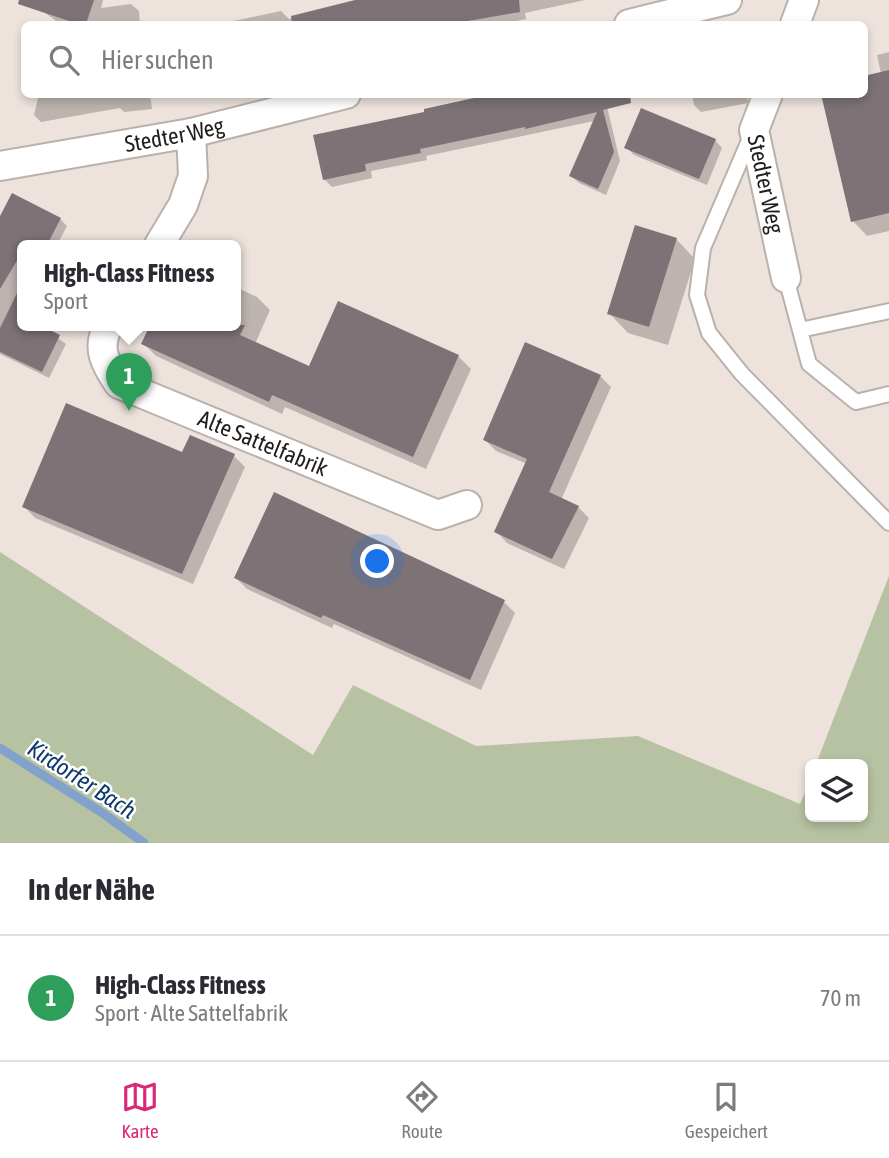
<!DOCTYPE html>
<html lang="de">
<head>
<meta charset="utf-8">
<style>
	:root { --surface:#fff; --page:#f7f7f7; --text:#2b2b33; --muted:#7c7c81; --line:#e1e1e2; --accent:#db2777 }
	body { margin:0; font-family:"Asap Condensed",sans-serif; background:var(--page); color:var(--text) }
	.controls { position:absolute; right:21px; bottom:21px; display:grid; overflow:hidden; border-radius:10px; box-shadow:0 4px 10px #0003 }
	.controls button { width:63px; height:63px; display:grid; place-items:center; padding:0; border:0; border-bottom:2px solid var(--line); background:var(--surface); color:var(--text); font:35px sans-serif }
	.you { position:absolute; left:378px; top:562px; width:24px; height:24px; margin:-18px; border:5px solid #fff; border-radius:50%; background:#1a73e8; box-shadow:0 0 0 10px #1a73e833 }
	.badge { display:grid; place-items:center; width:46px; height:46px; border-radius:50%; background:var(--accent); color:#fff; font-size:23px; font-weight:700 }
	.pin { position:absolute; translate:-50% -58px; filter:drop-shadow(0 2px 4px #0008) }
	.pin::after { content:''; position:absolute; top:37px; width:24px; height:21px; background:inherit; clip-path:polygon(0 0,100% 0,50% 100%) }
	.popup { position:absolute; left:17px; top:240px; width:224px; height:91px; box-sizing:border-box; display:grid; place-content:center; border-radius:10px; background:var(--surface); filter:drop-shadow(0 2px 5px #0005); font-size:23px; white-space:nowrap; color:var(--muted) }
	.popup b { font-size:26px; color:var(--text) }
	.popup::after { content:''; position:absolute; left:50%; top:100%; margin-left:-14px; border:14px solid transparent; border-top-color:var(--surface) }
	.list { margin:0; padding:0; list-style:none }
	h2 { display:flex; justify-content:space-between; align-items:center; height:91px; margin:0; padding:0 28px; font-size:30px }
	h2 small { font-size:23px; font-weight:400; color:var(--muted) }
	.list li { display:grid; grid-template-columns:46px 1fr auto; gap:21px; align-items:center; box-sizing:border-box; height:126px; padding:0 28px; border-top:2px solid var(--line) }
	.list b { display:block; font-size:26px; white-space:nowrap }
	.list p { margin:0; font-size:23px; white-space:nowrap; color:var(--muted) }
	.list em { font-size:23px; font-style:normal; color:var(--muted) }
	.icon { flex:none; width:38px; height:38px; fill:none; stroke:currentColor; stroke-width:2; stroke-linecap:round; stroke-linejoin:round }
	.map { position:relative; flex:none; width:889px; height:843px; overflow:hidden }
	.search { position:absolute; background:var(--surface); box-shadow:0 4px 10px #0003; left:21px; right:21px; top:21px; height:77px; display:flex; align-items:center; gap:18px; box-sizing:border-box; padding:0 24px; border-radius:10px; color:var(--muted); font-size:26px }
	.sheet { height:217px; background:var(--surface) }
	nav { display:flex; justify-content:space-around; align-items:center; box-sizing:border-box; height:98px; border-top:2px solid var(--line); background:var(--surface); font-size:19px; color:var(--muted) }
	nav a { display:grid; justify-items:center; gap:4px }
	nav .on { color:var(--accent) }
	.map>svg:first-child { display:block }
	.green { fill:#b6c2a1 }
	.shadow { fill:#0003 }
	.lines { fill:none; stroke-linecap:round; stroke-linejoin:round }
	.stream { stroke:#82a1cb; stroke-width:9 }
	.building { fill:#7d7275 }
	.lane-casing { stroke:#bbb1ab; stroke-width:18 }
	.street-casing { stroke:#bbb1ab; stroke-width:32 }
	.lane { stroke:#fff; stroke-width:14 }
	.street { stroke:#fff; stroke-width:28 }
	.labels { text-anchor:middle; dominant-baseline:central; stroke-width:5; stroke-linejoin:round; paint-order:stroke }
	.street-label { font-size:23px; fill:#211d1b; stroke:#fff }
	.water-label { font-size:24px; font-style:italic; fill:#0f3a6d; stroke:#fff }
</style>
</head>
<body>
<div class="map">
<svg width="889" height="843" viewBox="0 0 889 843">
	<rect width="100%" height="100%" fill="#ede2dc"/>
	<path class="green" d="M0 552 313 755 353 685 476 746 638 736 800 804 810 780V817H863V764H816L889 576V843H0Z"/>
	<path class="shadow" d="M48 0H103L101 8 131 4 139 11 140 24H54L55 20 44 12Z
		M362 0H585L525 13 526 19 500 24 224 23 281 11 289 19Z
		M889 52V231L867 236 853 221 864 94 881 74 877 55Z
		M39 94H150L152 109 124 112 120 108 41 122 34 115Z
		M604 94 620 161 606 195 579 183 571 176 594 121 426 156 427 160 371 171 372 178 332 187 324 179 426 114Z
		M692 94H747L748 103 701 112 694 105Z
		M715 140 722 148 707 185 634 155 626 147Z
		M0 219H60L67 226 57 245H22V325H54L51 333 66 344 49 378 0 354Z
		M676 239 695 259 668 345 628 333 609 313Z
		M236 287 257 297 270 310 255 344 310 368 458 356 471 369 426 469 285 407 282 414 156 356 143 343 236 325Z
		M600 376 611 387 561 500 578 507 589 518 564 569 507 543 496 531 527 464 496 451 485 440Z
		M183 455 234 456 245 467 193 584 35 518 24 506Z
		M236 578 504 602 515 613 481 690 334 624 332 628 247 589Z"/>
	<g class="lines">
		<path class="stream" d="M0 748 104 814 144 843"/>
	</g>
	<path class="building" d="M19 0H94L86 24H78L18 4Z
		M355 0H519L520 12 450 24H292L291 16Z
		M889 70V213L851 222 821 94H864V76Z
		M492 94H630L631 103 603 110 614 152 598 189 569 176 597 112 525 129V127L420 149 421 153 365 164 366 171 323 180 313 135 424 112V109Z
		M641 108 716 139 699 179 624 148Z
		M12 193 61 218 47 245H22V252L0 289V216Z
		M635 225 677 238 649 327 607 314Z
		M22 283V325H40L60 335 42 372 0 352V328Z
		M338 301 459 355 413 457 272 395 269 402 141 344 150 325H245L240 335 309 366Z
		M525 342 601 375 549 492 579 506 552 559 494 532 527 459 483 440Z
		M66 403 182 452 190 435 235 454 182 574 22 507Z
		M274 492 505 600 470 680 323 615 321 618 234 578Z"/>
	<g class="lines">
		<defs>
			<path id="lane" d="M751 136 703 248 697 295 709 333 742 374 889 523
				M786 278 809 364 856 402 889 394
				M800 330 889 311"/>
			<g id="street">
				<path d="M629 24 727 0"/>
				<path d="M795 24 804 0"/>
				<path id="s1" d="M768 94 754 130 786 278"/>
				<path id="s2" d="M0 166 191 133 346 94"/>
				<path d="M159 245 183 205 193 176 191 133"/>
				<path id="s3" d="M109 325C95 348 106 365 119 384L438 515 467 505"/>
			</g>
		</defs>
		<use href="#lane" class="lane-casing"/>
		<use href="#street" class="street-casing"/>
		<use href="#lane" class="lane"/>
		<use href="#street" class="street"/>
	</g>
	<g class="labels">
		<g class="street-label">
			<text stroke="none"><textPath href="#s2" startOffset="177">Stedter Weg</textPath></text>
			<text stroke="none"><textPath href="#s1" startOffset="94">Stedter Weg</textPath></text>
			<text stroke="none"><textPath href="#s3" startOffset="220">Alte Sattelfabrik</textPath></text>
		</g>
		<g class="water-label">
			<text transform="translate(82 779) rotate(33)">Kirdorfer Bach</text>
		</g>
	</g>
</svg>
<div class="controls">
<button><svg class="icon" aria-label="layers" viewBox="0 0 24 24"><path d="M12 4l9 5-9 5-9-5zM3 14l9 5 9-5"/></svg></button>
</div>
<div class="you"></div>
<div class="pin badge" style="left:129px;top:411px;background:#2e9e5b">1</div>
<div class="popup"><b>High-Class Fitness</b>Sport</div>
<div class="search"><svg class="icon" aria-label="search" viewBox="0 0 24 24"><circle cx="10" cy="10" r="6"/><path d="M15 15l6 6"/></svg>Hier suchen</div>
</div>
<section class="sheet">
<h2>In der Nähe<small></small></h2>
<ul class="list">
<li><span class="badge" style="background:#2e9e5b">1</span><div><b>High-Class Fitness</b><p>Sport · Alte Sattelfabrik</p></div><em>70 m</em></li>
</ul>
</section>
<nav>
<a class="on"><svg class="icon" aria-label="map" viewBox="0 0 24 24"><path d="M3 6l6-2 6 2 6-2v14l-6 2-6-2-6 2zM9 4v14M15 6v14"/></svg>Karte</a>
<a><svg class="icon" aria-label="directions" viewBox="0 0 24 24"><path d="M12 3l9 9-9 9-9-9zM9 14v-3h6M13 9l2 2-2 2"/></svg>Route</a>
<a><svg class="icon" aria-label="saved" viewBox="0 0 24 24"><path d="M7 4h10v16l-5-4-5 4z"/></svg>Gespeichert</a>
</nav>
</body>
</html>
